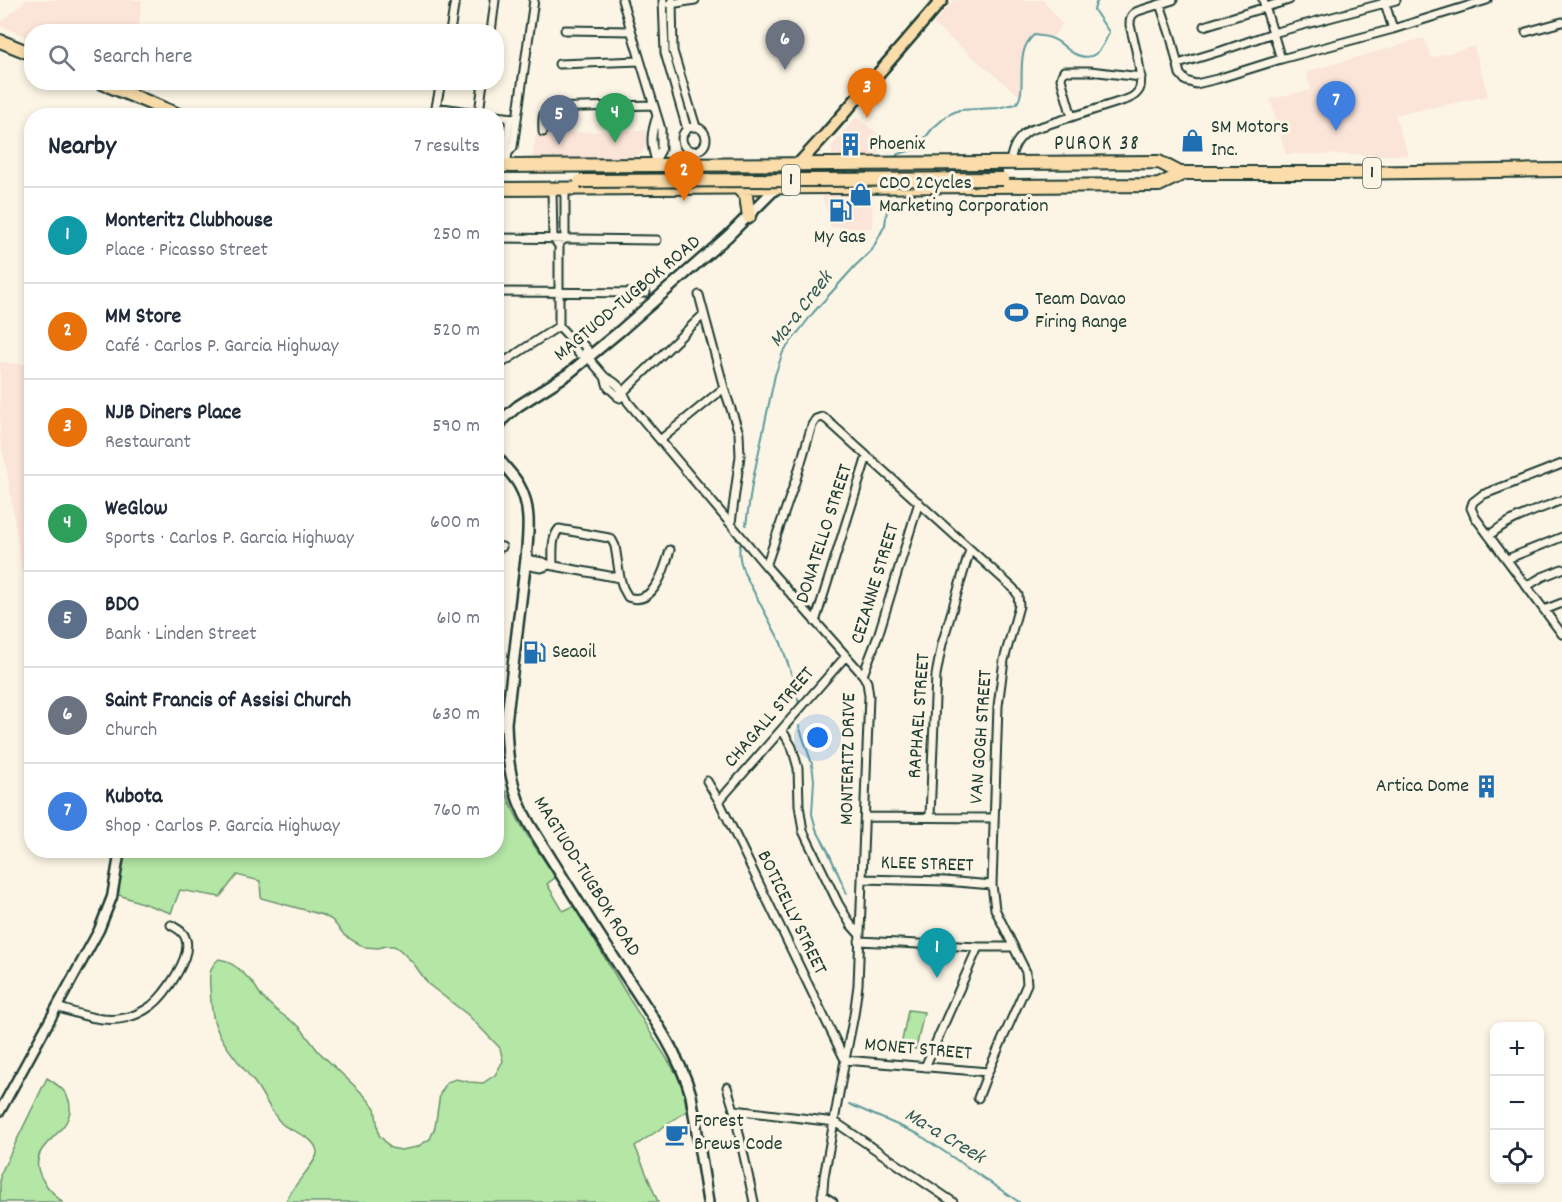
<!DOCTYPE html>
<html lang="en">
<head>
<meta charset="utf-8">
<style>
	:root { --surface:#fff; --page:#f6f6f7; --text:#1f2937; --muted:#747a83; --line:#e0e1e3; --accent:#0b8043 }
	body { margin:0; font-family:Dekko,sans-serif; background:var(--page); color:var(--text) }
	.controls { position:absolute; right:18px; bottom:18px; display:grid; overflow:hidden; border-radius:12px; box-shadow:0 3px 9px #0003 }
	.controls button { width:54px; height:54px; display:grid; place-items:center; padding:0; border:0; border-bottom:2px solid var(--line); background:var(--surface); color:var(--text); font:30px sans-serif }
	.you { position:absolute; left:818px; top:738px; width:21px; height:21px; margin:-15px; border:4px solid #fff; border-radius:50%; background:#1a73e8; box-shadow:0 0 0 9px #1a73e833 }
	.badge { display:grid; place-items:center; width:39px; height:39px; border-radius:50%; background:var(--accent); color:#fff; font-size:20px; font-weight:700 }
	.pin { position:absolute; translate:-50% -50px; filter:drop-shadow(0 2px 3px #0008) }
	.pin::after { content:''; position:absolute; top:32px; width:21px; height:18px; background:inherit; clip-path:polygon(0 0,100% 0,50% 100%) }
	.list { margin:0; padding:0; list-style:none }
	h2 { display:flex; justify-content:space-between; align-items:center; height:78px; margin:0; padding:0 24px; font-size:26px }
	h2 small { font-size:20px; font-weight:400; color:var(--muted) }
	.list li { display:grid; grid-template-columns:39px 1fr auto; gap:18px; align-items:center; box-sizing:border-box; height:96px; padding:0 24px; border-top:2px solid var(--line) }
	.list b { display:block; font-size:22px; white-space:nowrap }
	.list p { margin:0; font-size:20px; white-space:nowrap; color:var(--muted) }
	.list em { font-size:20px; font-style:normal; color:var(--muted) }
	.icon { flex:none; width:33px; height:33px; fill:none; stroke:currentColor; stroke-width:2; stroke-linecap:round; stroke-linejoin:round }
	.map { position:relative; flex:none; width:1562px; height:1202px; overflow:hidden }
	.search { position:absolute; background:var(--surface); box-shadow:0 3px 9px #0003; left:24px; top:24px; width:480px; height:66px; display:flex; align-items:center; gap:15px; box-sizing:border-box; padding:0 21px; border-radius:24px; color:var(--muted); font-size:22px }
	.panel { position:absolute; background:var(--surface); box-shadow:0 3px 9px #0003; left:24px; top:108px; width:480px; height:750px; border-radius:24px }
	.map>svg:first-child { display:block }
	.built { fill:#fbe4d8 }
	.green { fill:#b4e6a6; stroke:#6a926d; stroke-width:1.5 }
	.lines { fill:none; stroke-linecap:round; stroke-linejoin:round }
	.stream { stroke:#5d9a9c; stroke-width:2 }
	.minor-casing { stroke:#1f3d34; stroke-width:11 }
	.tertiary-casing { stroke:#1f3d34; stroke-width:13 }
	.secondary-casing { stroke:#1f3d34; stroke-width:14 }
	.primary-casing { stroke:#1f3d34; stroke-width:15 }
	.trunk-casing { stroke:#1f3d34; stroke-width:16 }
	.minor { stroke:#fcf5e5; stroke-width:7 }
	.tertiary { stroke:#fcf5e5; stroke-width:8 }
	.secondary { stroke:#fcf5e5; stroke-width:9 }
	.primary { stroke:#faddab; stroke-width:10 }
	.trunk { stroke:#faddab; stroke-width:12 }
	.trunk-bridge-casing { stroke:#1f3d34; stroke-width:16; stroke-linecap:butt }
	.trunk-bridge { stroke:#faddab; stroke-width:12 }
	.labels { text-anchor:middle; dominant-baseline:central; stroke-width:6; stroke-linejoin:round; paint-order:stroke }
	.shield { fill:#fcf5e5; stroke:#617469; stroke-width:1.5 }
	.shield-label { font-size:18px; font-weight:bold; fill:#1f3d34 }
	.poi-label { font-size:20px; fill:#1f3d34; stroke:#fcf5e5; text-anchor:start }
	.street-label { font-size:20px; fill:#1f3d34; stroke:#fcf5e5 }
	.neighbourhood-label { font-size:21px; letter-spacing:1.5px; fill:#1f3d34; stroke:#fcf5e5 }
	.water-label { font-size:21px; font-style:italic; fill:#345c57; stroke:#fcf5e5 }
</style>
</head>
<body>
<div class="map">
<svg width="1562" height="1202" viewBox="0 0 1562 1202">
	<rect width="100%" height="100%" fill="#fcf5e5"/>
	<filter id="ink" filterUnits="userSpaceOnUse"><feTurbulence type="fractalNoise" baseFrequency=".0167" numOctaves="2"/><feDisplacementMap in="SourceGraphic" scale="12" xChannelSelector="R" yChannelSelector="G"/><feConvolveMatrix kernelMatrix="1 2 1 2 8 2 1 2 1" color-interpolation-filters="sRGB"/></filter>
	<g filter="url(#ink)">
		<path class="built" d="M26 0H142L138 31 32 32 31 39 0 25V23Z
			M954 0H1043L1062 24 1052 38 1034 35 1028 40 1022 61 1021 97 933 24Z
			M1424 38 1431 58 1474 46 1488 96 1395 115 1408 155 1286 154 1270 99 1311 90 1306 72Z
			M856 117 884 138 876 160 832 159V146Z
			M646 130 647 147 632 162H532L536 134Z
			M873 190 872 228 831 227 821 191Z
			M0 362 31 365 32 570 22 572 8 477 0 437Z"/>
		<path class="green" d="M497 790 506 791C516 823 537 850 556 877L547 884 563 911 574 906 630 1000 676 1073 683 1089 687 1111 635 1146 658 1202H286C291 1186 318 1162 317 1152 315 1136 293 1133 282 1124 272 1114 265 1098 257 1086 243 1066 223 1047 215 1024 211 1013 211 1000 210 988 209 976 209 967 219 959L227 961 239 969 253 983 262 997 276 1010 300 1027 318 1051 364 1095 375 1108 379 1135 391 1148 401 1150 417 1147 430 1139 435 1127 440 1094 447 1082 456 1079 469 1082 483 1083 495 1075 503 1061 500 1048 468 1015 428 984 414 964 399 949 394 946H385L379 948 364 947 345 936 332 920 323 915 261 898 260 881 237 875 220 897 180 890 171 913 116 894 124 851 496 850Z
			M908 1010 924 1012 916 1049 901 1046Z
			M47 1078C60 1086 71 1094 70 1110 68 1135 33 1143 38 1168 40 1181 53 1193 62 1202H0V1175Z"/>
		<g class="lines">
			<path class="stream" d="M893 160 898 154 916 149 933 128 948 115 959 110 997 108 1016 104C1029 91 1012 53 1034 35 1040 36 1048 36 1053 39 1061 42 1066 49 1073 53 1094 64 1103 49 1109 32L1094 10 1096 3 1099 0
				M746 525 752 484 775 375 783 352 813 313 855 266 872 250 885 225 889 195
				M740 545C738 555 741 564 744 573L781 643 792 676 799 704
				M799 726 812 764 814 780 812 814 816 829 828 851 847 894
				M849 1104 918 1134 1019 1202"/>
			<defs>
				<path id="minor" d="M622 0 661 129V150L656 159
					M663 0 665 53 687 129
					M672 0 673 51 696 127
					M1263 0 1281 59
					M1384 0 1393 29
					M670 4 695 0
					M1160 4 1171 37 1180 74 1186 81 1196 84 1217 79 1281 59 1393 29 1487 0
					M1204 26 1289 0
					M565 30 631 31
					M450 32 455 0
					M491 32 495 0
					M1526 32 1562 22
					M559 64 640 61
					M1178 64 1221 51 1273 33 1396 0
					M441 82 436 107 494 116
					M479 113 483 82
					M496 116 514 118
					M1072 117 1061 79 1062 75 1064 71H1090L1141 77
					M682 139a12 12 0 1 1 24 0a12 12 0 1 1-24 0Z
					M543 132C543 124 541 112 549 108L653 105
					M508 153 513 147 534 0
					M656 160C650 144 651 133 657 116
					M1010 163C1012 148 1017 138 1030 130L1128 99C1133 97 1136 95 1139 90 1145 79 1133 39 1130 25 1130 18 1131 14 1138 11L1173 0
					M506 166 508 153 506 146 510 118
					M552 189 553 238 559 246V326L571 339V344L579 354H585
					M496 238 657 240
					M562 241 565 239V189
					M496 292 646 293
					M699 295 724 388 739 433 740 456 731 523
					M571 339 577 338 587 349 585 354 605 377 608 387 620 398
					M496 367 559 326
					M605 377C618 383 622 389 628 402L766 566 863 675 867 682 869 696 858 985 854 1015 845 1060 824 1177 822 1202
					M618 397 703 315
					M660 440 724 388
					M1562 464 1482 495 1473 502 1471 508 1475 517 1562 634
					M1489 536C1510 517 1536 511 1562 500
					M496 546 502 547
					M526 559 543 562 549 565 620 578
					M1507 559 1562 537
					M525 565 541 568 549 565
					M553 566C553 554 551 538 559 529L609 538 612 540 615 546 620 578 623 588 628 597C654 607 665 568 670 550
					M766 566 796 479 812 425 816 419 822 417 826 419 1013 588 1018 595 1019 606 1004 660 998 706 992 885 995 909 1026 972 1027 984 988 1072 978 1098
					M1527 586 1542 577 1562 569
					M1544 610 1562 603
					M815 622 867 456
					M863 675 878 636 919 502
					M782 730 792 747 798 768 799 805 803 831 838 903 851 925 859 934
					M707 781 719 801 845 1060 988 1072
					M719 801 846 656
					M930 816 936 675 942 644 970 550
					M865 817 993 818
					M862 879 945 881 992 885
					M859 941 978 947H1013
					M57 1007C78 1014 102 1023 125 1018 134 1016 144 1011 151 1006 165 995 194 955 185 937 183 931 176 928 171 925
					M925 1067 978 947
					M727 1087 734 1110 754 1202
					M734 1110 835 1122 953 1202
					M822 1195 833 1202"/>
				<path id="tertiary" d="M496 722 506 723
					M0 1111 99 930 112 897 120 850"/>
				<path id="secondary" d="M496 430 504 418 518 406 568 374 620 331 728 236 777 187
					M496 455C503 466 513 474 519 485 532 507 528 535 526 559L506 723C507 760 511 793 530 825 560 873 590 922 622 970 646 1007 679 1052 691 1095L708 1202"/>
				<path id="primary" d="M780 184 826 134 942 0"/>
				<path id="trunk" d="M0 41 32 54
					M100 82 181 116
					M496 166 1159 162 1182 174
					M1176 173H1337L1562 170
					M738 188 746 196 749 217
					M496 189 1159 185 1182 174"/>
			</defs>
			<use href="#minor" class="minor-casing"/>
			<use href="#tertiary" class="tertiary-casing"/>
			<use href="#secondary" class="secondary-casing"/>
			<use href="#primary" class="primary-casing"/>
			<use href="#trunk" class="trunk-casing"/>
			<use href="#minor" class="minor"/>
			<use href="#tertiary" class="tertiary"/>
			<use href="#secondary" class="secondary"/>
			<use href="#primary" class="primary"/>
			<use href="#trunk" class="trunk"/>
			<defs>
				<path id="trunk-bridge" d="M580 181 1003 179"/>
			</defs>
			<use href="#trunk-bridge" class="trunk-bridge-casing"/>
			<use href="#trunk-bridge" class="trunk-bridge"/>
		</g>
	</g>
	<defs>
		<symbol id="shop-bare" viewBox="-9 -9 18 18"><path d="M-5-2.5h2.3a2.7 3.5 0 0 1 5.4 0H5L5.5 6h-11ZM-1.5-2.5h3a1.5 2.3 0 0 0-3 0Z" fill="#1f6fb2" stroke="#fcf5e5" stroke-width="2.5" paint-order="stroke"/></symbol>
		<symbol id="building-bare" viewBox="-9 -9 18 18"><path d="M-4-6H4V6H1V3H-1V6H-4ZM-2.5-4.3h1.7v1.8h-1.7ZM.8-4.3h1.7v1.8H.8ZM-2.5-1h1.7V.8h-1.7ZM.8-1h1.7V.8H.8Z" fill="#1f6fb2" stroke="#fcf5e5" stroke-width="2.5" paint-order="stroke"/></symbol>
		<symbol id="fuel-bare" viewBox="-9 -9 18 18"><path d="M-5.5-6h7V0h2V4h1.3V-2.5L3-4.5l.8-.8L6-3V5H2.5V1h-1V6h-7ZM-4.2-4.7v3.2H.2V-4.7Z" fill="#1f6fb2" stroke="#fcf5e5" stroke-width="2.5" paint-order="stroke"/></symbol>
		<symbol id="stadium-bare" viewBox="-9 -9 18 18"><path d="M0-5a6.5 5 0 1 0 0 10a6.5 5 0 1 0 0-10ZM-3.5-1.8h7v3.6h-7Z" fill="#1f6fb2" stroke="#fcf5e5" stroke-width="2.5" paint-order="stroke"/></symbol>
		<symbol id="cafe-bare" viewBox="-9 -9 18 18"><path d="M-5.5-4.5H6V0H3Q3 3.5 0 3.5H-2.5Q-5.5 3.5-5.5 0ZM3-3.2v2h1.7v-2ZM-6 4.5H4V6H-6Z" fill="#1f6fb2" stroke="#fcf5e5" stroke-width="2.5" paint-order="stroke"/></symbol>
	</defs>
	<g fill-rule="evenodd">
		<use href="#shop-bare" x="1176" y="124" width="33" height="33"/>
		<use href="#building-bare" x="834" y="128" width="33" height="33"/>
		<use href="#shop-bare" x="844" y="178" width="33" height="33"/>
		<use href="#fuel-bare" x="824" y="194" width="33" height="33"/>
		<use href="#stadium-bare" x="1000" y="296" width="33" height="33"/>
		<use href="#fuel-bare" x="518" y="636" width="33" height="33"/>
		<use href="#building-bare" x="1470" y="770" width="33" height="33"/>
		<use href="#cafe-bare" x="660" y="1118" width="33" height="33"/>
	</g>
	<g class="labels">
		<g class="shield">
			<rect x="1363" y="158" width="18" height="30" rx="4.5"/>
			<rect x="782" y="165" width="18" height="30" rx="4.5"/>
		</g>
		<g class="shield-label">
			<text x="1372" y="173">1</text>
			<text x="791" y="180">1</text>
		</g>
		<g class="poi-label">
			<text x="1211" y="128">SM Motors<tspan x="1211" dy="23">Inc.</tspan></text>
			<text x="869" y="145">Phoenix</text>
			<text x="879" y="184">CDO 2Cycles<tspan x="879" dy="23">Marketing Corporation</tspan></text>
			<text x="840" y="238" text-anchor="middle">My Gas</text>
			<text x="1035" y="300">Team Davao<tspan x="1035" dy="23">Firing Range</tspan></text>
			<text x="552" y="653">Seaoil</text>
			<text x="1469" y="787" text-anchor="end">Artica Dome</text>
			<text x="694" y="1122">Forest<tspan x="694" dy="23">Brews Code</tspan></text>
		</g>
		<g class="street-label">
			<text transform="translate(628 299) rotate(-40)">MAGTUOD-TUGBOK ROAD</text>
			<text transform="translate(825 534) rotate(-72)">DONATELLO STREET</text>
			<text transform="translate(876 584) rotate(-73)">CEZANNE STREET</text>
			<text transform="translate(920 716) rotate(-86)">RAPHAEL STREET</text>
			<text transform="translate(770 718) rotate(-49)">CHAGALL STREET</text>
			<text transform="translate(982 737) rotate(-86)">VAN GOGH STREET</text>
			<text transform="translate(849 759) rotate(-89)">MONTERITZ DRIVE</text>
			<text transform="translate(927 865) rotate(2)">KLEE STREET</text>
			<text transform="translate(586 877) rotate(58)">MAGTUOD-TUGBOK ROAD</text>
			<text transform="translate(791 913) rotate(64)">BOTICELLY STREET</text>
			<text transform="translate(918 1050) rotate(5)">MONET STREET</text>
		</g>
		<g class="neighbourhood-label">
			<text x="1097" y="145">PUROK 38</text>
		</g>
		<g class="water-label">
			<text transform="translate(802 310) rotate(-52)">Ma-a Creek</text>
			<text transform="translate(944 1137) rotate(31)">Ma-a Creek</text>
		</g>
	</g>
</svg>
<div class="controls">
<button>+</button>
<button>−</button>
<button><svg class="icon" aria-label="locate" viewBox="0 0 24 24"><circle cx="12" cy="12" r="6"/><path d="M12 2v4M12 18v4M2 12h4M18 12h4"/></svg></button>
</div>
<div class="you"></div>
<div class="pin badge" style="left:937px;top:978px;background:#0f9aa8">1</div>
<div class="pin badge" style="left:684px;top:201px;background:#e8710a">2</div>
<div class="pin badge" style="left:867px;top:118px;background:#e8710a">3</div>
<div class="pin badge" style="left:615px;top:143px;background:#2e9e5b">4</div>
<div class="pin badge" style="left:559px;top:145px;background:#5c6f8a">5</div>
<div class="pin badge" style="left:785px;top:70px;background:#6b7280">6</div>
<div class="pin badge" style="left:1336px;top:131px;background:#3f7fe0">7</div>
<div class="search"><svg class="icon" aria-label="search" viewBox="0 0 24 24"><circle cx="10" cy="10" r="6"/><path d="M15 15l6 6"/></svg>Search here</div>
<section class="panel">
<h2>Nearby<small>7 results</small></h2>
<ul class="list">
<li><span class="badge" style="background:#0f9aa8">1</span><div><b>Monteritz Clubhouse</b><p>Place · Picasso Street</p></div><em>250 m</em></li>
<li><span class="badge" style="background:#e8710a">2</span><div><b>MM Store</b><p>Café · Carlos P. Garcia Highway</p></div><em>520 m</em></li>
<li><span class="badge" style="background:#e8710a">3</span><div><b>NJB Diners Place</b><p>Restaurant</p></div><em>590 m</em></li>
<li><span class="badge" style="background:#2e9e5b">4</span><div><b>WeGlow</b><p>Sports · Carlos P. Garcia Highway</p></div><em>600 m</em></li>
<li><span class="badge" style="background:#5c6f8a">5</span><div><b>BDO</b><p>Bank · Linden Street</p></div><em>610 m</em></li>
<li><span class="badge" style="background:#6b7280">6</span><div><b>Saint Francis of Assisi Church</b><p>Church</p></div><em>630 m</em></li>
<li><span class="badge" style="background:#3f7fe0">7</span><div><b>Kubota</b><p>Shop · Carlos P. Garcia Highway</p></div><em>760 m</em></li>
</ul>
</section>
</div>
</body>
</html>
